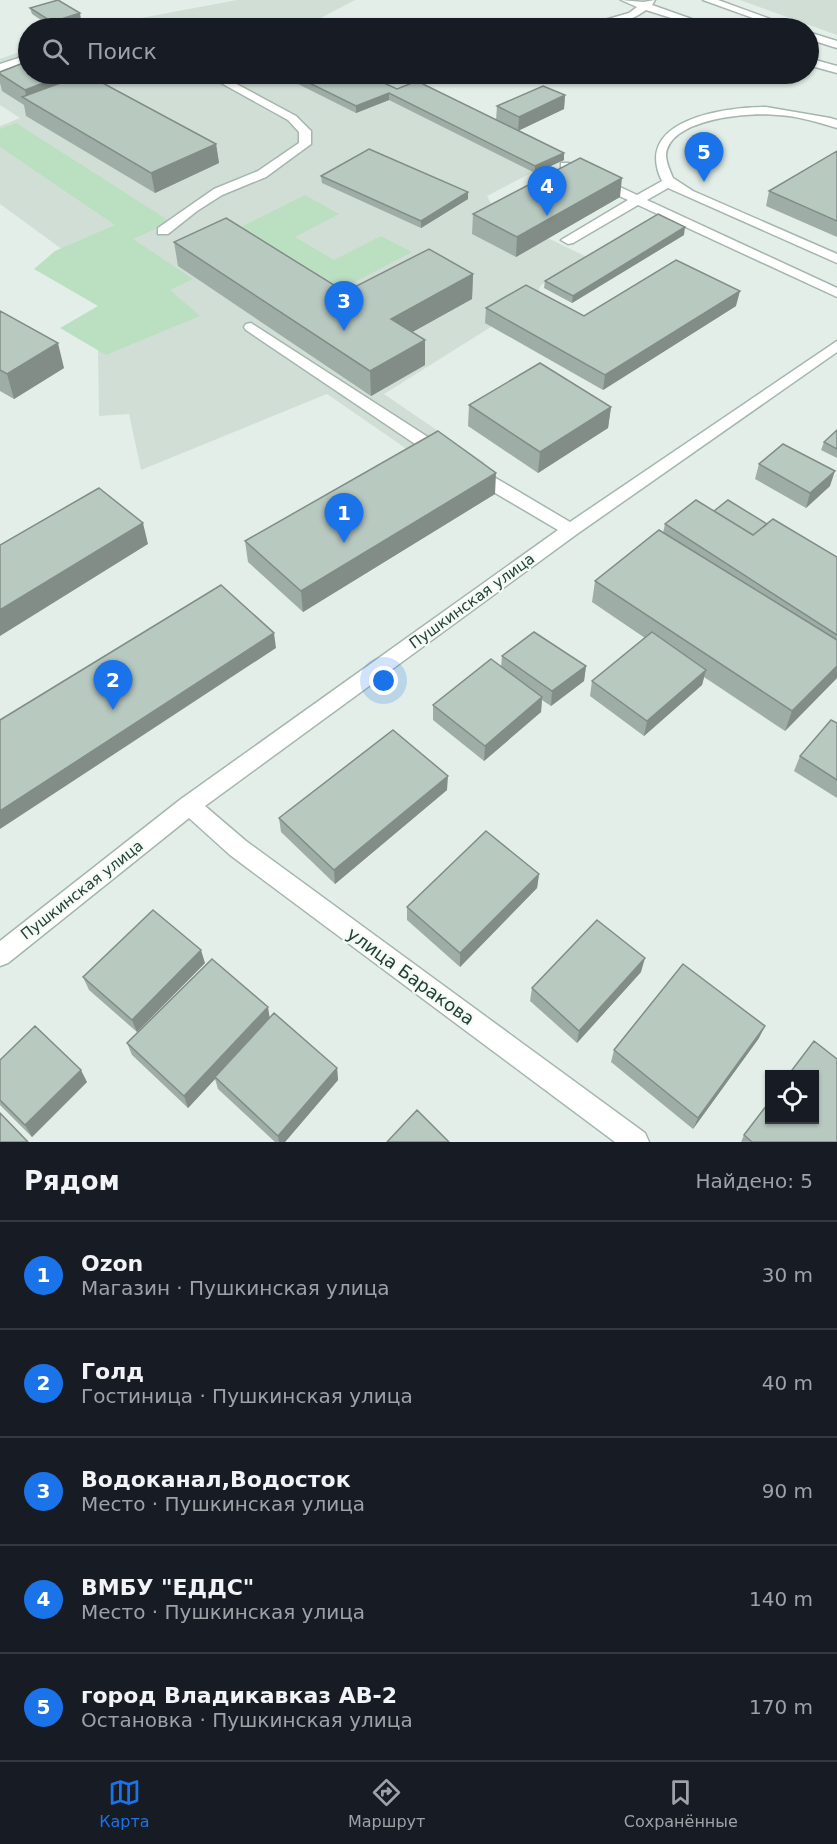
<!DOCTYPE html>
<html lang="ru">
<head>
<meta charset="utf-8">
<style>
	:root { --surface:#171b24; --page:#20242c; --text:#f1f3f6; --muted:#9ea1a6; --line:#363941; --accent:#1a73e8 }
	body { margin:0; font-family:"DejaVu Sans",sans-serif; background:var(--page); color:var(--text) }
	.controls { position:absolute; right:18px; bottom:18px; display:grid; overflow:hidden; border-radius:0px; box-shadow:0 2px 4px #0004 }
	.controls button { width:54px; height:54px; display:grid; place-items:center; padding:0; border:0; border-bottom:2px solid var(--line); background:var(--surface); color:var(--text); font:30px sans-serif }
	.you { position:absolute; left:384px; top:681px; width:21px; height:21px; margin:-15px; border:4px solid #fff; border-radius:50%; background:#1a73e8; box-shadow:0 0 0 9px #1a73e833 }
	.badge { display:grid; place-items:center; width:39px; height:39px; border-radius:50%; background:var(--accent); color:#fff; font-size:20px; font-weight:700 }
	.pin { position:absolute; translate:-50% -50px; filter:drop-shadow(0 2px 3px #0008) }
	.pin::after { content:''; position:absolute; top:32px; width:21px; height:18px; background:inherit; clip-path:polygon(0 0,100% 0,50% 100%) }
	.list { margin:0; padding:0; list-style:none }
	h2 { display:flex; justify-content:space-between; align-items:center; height:78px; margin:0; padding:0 24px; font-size:26px }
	h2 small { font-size:20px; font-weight:400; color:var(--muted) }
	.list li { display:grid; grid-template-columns:39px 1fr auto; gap:18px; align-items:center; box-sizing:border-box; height:108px; padding:0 24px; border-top:2px solid var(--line) }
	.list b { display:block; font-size:22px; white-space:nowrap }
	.list p { margin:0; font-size:20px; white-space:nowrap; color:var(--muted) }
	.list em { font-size:20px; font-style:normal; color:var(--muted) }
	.icon { flex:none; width:33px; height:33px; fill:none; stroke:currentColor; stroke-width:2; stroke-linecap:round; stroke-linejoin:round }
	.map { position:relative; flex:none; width:837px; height:1142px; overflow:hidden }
	.search { position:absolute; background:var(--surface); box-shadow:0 2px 4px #0004; left:18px; right:18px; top:18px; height:66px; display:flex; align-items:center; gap:15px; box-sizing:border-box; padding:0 21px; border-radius:33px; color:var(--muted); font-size:22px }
	.sheet { height:618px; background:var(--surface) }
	nav { display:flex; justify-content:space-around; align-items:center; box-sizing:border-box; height:84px; border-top:2px solid var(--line); background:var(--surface); font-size:16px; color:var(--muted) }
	nav a { display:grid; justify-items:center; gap:3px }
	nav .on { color:var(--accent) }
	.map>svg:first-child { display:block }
	.built { fill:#d1ded6 }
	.green { fill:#bbdfc1 }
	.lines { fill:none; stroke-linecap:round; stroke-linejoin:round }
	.minor-casing { stroke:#a5b6ae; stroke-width:3 }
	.minor { fill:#fff; fill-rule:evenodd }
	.wall { fill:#9eada5 }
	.shaded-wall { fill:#818d86 }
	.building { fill:#b8c9c0; stroke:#818d86; stroke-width:1.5 }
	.labels { text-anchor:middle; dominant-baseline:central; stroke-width:4.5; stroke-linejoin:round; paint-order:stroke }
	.street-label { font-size:15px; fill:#224034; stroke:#f4faf6 }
	.near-street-label { font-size:18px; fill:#224034; stroke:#f4faf6 }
</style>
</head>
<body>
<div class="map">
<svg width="837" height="1142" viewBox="0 0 837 1142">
	<rect width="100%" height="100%" fill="#e3eee8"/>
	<path class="built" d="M237 0H355L302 28H88Z
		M740 0H837V35Z
		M28 49V74H395L564 156 487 196 496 213 587 257 540 286 537 298 384 394 485 463 453 481 327 394 141 470 129 414 99 416 98 347 156 318 0 204V126L20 118 0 105V59Z"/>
	<path class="green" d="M16 123 171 222 133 239 193 279 170 290 200 316 106 355 60 328 98 306 34 269 55 251 115 225 0 147V129Z
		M305 195 339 214 295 237 334 260 381 236 412 252 328 296 229 233Z"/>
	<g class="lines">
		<defs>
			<path id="minor" d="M621 0 643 2 655 0 652 5 717 28H703L646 10C629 23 598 30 577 28L629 13 637 7Z
				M703 0H718L795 28H781Z
				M808 32 837 41V48L808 39Z
				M28 55V61L0 71V64Z
				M808 58 837 66V73L808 65Z
				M205 74H218L296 116 311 131V144L266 177 222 195 197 211 168 234H158V228L214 189 258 171 299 143V132L288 120Z
				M766 107 830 118 837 120V128C817 122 798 116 777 115 751 112 669 118 666 155 666 162 670 171 673 178L693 191 837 254V263L668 188 647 200 837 288V297L638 205 573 243 568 244 561 240 628 200 561 169V163H569L637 195 662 181C632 120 724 107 766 107Z
				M251 323 448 450 450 454 448 458H436L246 330 244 327 246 324Z
				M837 341V352L577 534 205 806 246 841 645 1133 649 1142H615L230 855 189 818 8 963 0 966V941L181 799 558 530 470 478 468 474 470 470H482L570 522Z"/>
		</defs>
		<use href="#minor" class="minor-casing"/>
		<use href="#minor" class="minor"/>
	</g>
	<path class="wall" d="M30 8 81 20 53 28 32 14Z
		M0 72 28 74H119L100 81 216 144 219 163 155 193 26 116 24 105 2 91 0 83Z
		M278 74H364L397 89 496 120 497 106 565 95 564 109 519 130 564 153V160L535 173 389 100 356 113Z
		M837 151V237L766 206 769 191Z
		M321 176 468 199 421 228 322 183Z
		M620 197 516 257 472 234 473 214Z
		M684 235 572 303 544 288 545 281Z
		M174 242 345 292 473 274 472 299 412 332 425 365 371 396 178 266Z
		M736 306 603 390 485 323 486 308 584 316Z
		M0 311 64 368 14 399 0 391Z
		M469 405 611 407 608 428 538 473 468 426Z
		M837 430V458L821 450 824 442Z
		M759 464 830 486 806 508 755 479Z
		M495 494 303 612 248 562 245 541Z
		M714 511 767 524 837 557V678L785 731 704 677 702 685 644 736 590 696 592 681 645 638 592 602 595 581 663 533 665 524Z
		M502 656 586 666 584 681 551 706 542 700 541 712 484 761 433 720V705L501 667Z
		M837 723V798L794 771 800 756Z
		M447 790 335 884 281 832 279 818Z
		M539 874 537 888 460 967 407 920V907Z
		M205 963 137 1032 89 990 83 977Z
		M641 972 577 1043 530 1001 532 988Z
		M270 1018 337 1068 338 1080 285 1142H275L218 1089 215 1079 188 1108 132 1055 127 1043Z
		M759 1038 693 1129 611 1062 614 1050Z
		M0 1060 87 1082 32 1137 0 1105Z
		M744 1135 837 1142H741Z"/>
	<path class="shaded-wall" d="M80 13 81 20 53 28 52 22Z
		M67 74H119L36 105 27 100 25 90Z
		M389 93V100L356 113V106Z
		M565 95 564 109 518 131 519 117Z
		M216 144 219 163 155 193 151 173Z
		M564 153V160L535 173V166Z
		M622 178 620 197 516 257 517 237Z
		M468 192V199L421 228V221Z
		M685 227 684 235 572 303 573 296Z
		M473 274 472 299 391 344V319Z
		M740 291 736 306 603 390 605 375Z
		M425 340V365L371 396 370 371Z
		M58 343 64 368 14 399 7 374Z
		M611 407 608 428 538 473 540 452Z
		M835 471 830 486 806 508 810 493Z
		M496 473 495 494 303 612 301 591Z
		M143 523 148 544 0 636V610Z
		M274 633 276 648 0 829V811Z
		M586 666 584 681 551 706 552 691Z
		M837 666V678L785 731 792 711Z
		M706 670 702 685 644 736 647 721Z
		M542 697 541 712 484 761 485 746Z
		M448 776 447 790 335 884 334 870Z
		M539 874 537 888 460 967V953Z
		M201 950 205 963 137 1032 132 1020Z
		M645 958 641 972 577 1043 579 1031Z
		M268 1007 270 1020 188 1108 184 1096Z
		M765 1026 759 1038 693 1129 698 1118Z
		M337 1068 338 1080 285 1142H279L278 1136Z
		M81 1070 87 1082 32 1137 25 1125Z"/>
	<path class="building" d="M58 0 80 13 52 22 30 8Z
		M126 26 132 28H118Z
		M28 61V74H67L25 90 0 74V72Z
		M85 74H86L216 144 151 173 22 97Z
		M291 74H364L397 89 417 81 564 153 535 166 389 93 356 106Z
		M543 86 565 95 519 117 497 106Z
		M369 149 468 192 421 221 321 176Z
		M837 151V221L769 191Z
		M580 158 622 178 517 237 473 214Z
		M658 214 685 227 573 296 545 281Z
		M226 218 345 292 429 249 473 274 391 319 425 340 370 371 174 242Z
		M676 260 740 291 605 375 486 308 526 285 584 316Z
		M0 311 58 343 7 374 0 370Z
		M540 363 611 407 540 452 469 405Z
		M837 430V449L824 442Z
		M438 431 496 473 301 591 245 541Z
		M783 444 835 471 810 493 759 464Z
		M99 488 143 523 0 610V545Z
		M696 500 753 535 773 519 837 557V635L665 524Z
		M728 500 767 524 753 535 714 511Z
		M659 530 837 640V666L792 711 595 581Z
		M221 585 274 633 0 811V720Z
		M534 632 586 666 552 691 502 656Z
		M652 632 706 670 647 721 592 681Z
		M491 659 542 697 485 746 433 705Z
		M831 720 837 723V780L800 756Z
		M393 730 448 776 334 870 279 818Z
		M486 831 539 874 460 953 407 907Z
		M153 910 201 950 132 1020 83 977Z
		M597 920 645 958 579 1031 532 988Z
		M212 959 268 1007 184 1096 127 1043Z
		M683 964 765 1026 698 1118 614 1050Z
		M274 1013 337 1068 278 1136 215 1077Z
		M35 1026 81 1070 25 1125 0 1100V1060Z
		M814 1041 837 1059V1142H752L744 1135 770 1101V1119H814V1074H789Z
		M417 1110 449 1142H387Z
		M0 1113 28 1142H0Z"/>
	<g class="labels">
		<g class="street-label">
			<text transform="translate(472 601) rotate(-36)">Пушкинская улица</text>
			<text transform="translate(82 890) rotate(-38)">Пушкинская улица</text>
		</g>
		<g class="near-street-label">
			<text transform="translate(411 976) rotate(36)">улица Баракова</text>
		</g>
	</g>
</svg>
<div class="controls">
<button><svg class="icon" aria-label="locate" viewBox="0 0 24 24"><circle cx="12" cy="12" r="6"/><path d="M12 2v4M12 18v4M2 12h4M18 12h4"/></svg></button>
</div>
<div class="you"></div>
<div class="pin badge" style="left:344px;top:543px">1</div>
<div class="pin badge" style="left:113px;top:710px">2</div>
<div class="pin badge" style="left:344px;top:331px">3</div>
<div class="pin badge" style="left:547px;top:216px">4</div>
<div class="pin badge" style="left:704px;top:182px">5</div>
<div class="search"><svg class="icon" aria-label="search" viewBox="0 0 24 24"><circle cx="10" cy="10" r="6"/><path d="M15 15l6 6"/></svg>Поиск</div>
</div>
<section class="sheet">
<h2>Рядом<small>Найдено: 5</small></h2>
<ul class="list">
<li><span class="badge">1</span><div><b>Ozon</b><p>Магазин · Пушкинская улица</p></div><em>30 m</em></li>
<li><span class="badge">2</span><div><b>Голд</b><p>Гостиница · Пушкинская улица</p></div><em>40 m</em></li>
<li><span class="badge">3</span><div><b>Водоканал,Водосток</b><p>Место · Пушкинская улица</p></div><em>90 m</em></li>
<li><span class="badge">4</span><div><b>ВМБУ &quot;ЕДДС&quot;</b><p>Место · Пушкинская улица</p></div><em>140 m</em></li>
<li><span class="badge">5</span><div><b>город Владикавказ АВ-2</b><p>Остановка · Пушкинская улица</p></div><em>170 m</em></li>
</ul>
</section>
<nav>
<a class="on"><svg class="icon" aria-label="map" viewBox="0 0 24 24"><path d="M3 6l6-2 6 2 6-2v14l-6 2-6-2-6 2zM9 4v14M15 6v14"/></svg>Карта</a>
<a><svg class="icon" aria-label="directions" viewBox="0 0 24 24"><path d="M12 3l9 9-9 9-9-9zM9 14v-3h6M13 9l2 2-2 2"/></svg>Маршрут</a>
<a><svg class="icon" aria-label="saved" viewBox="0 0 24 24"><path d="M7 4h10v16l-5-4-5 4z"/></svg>Сохранённые</a>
</nav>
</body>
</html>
